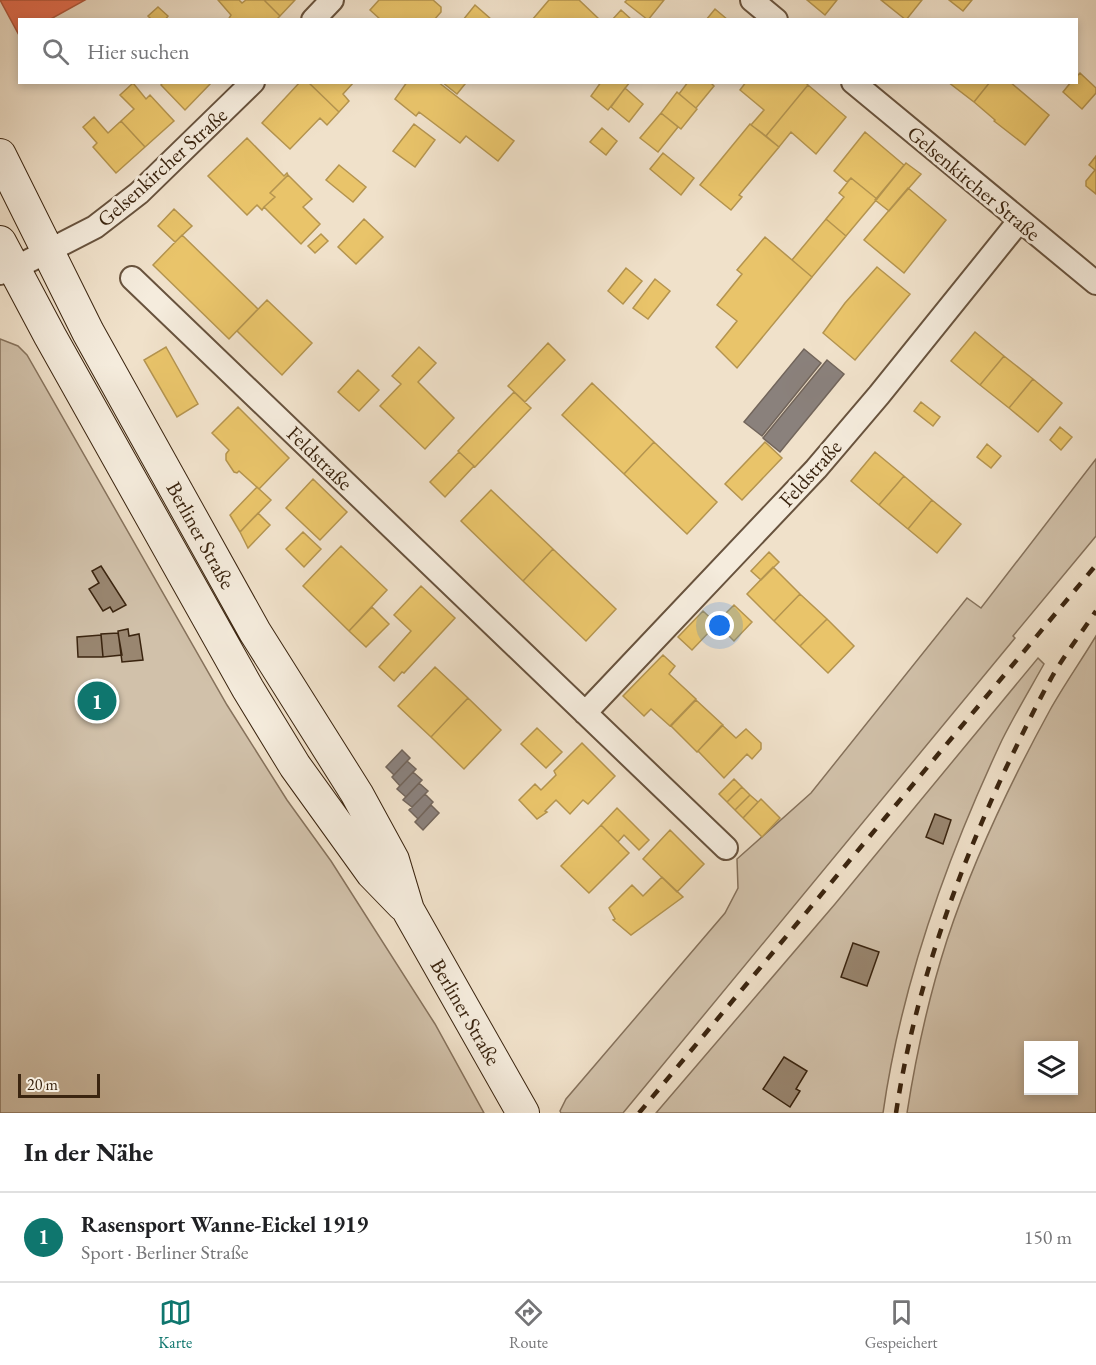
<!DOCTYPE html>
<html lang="de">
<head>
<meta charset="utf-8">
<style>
	:root { --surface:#fff; --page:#f6f6f6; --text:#202124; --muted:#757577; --line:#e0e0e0; --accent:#0f766e }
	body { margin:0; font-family:"EB Garamond",serif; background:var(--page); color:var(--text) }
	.controls { position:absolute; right:18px; bottom:18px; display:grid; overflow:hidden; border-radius:0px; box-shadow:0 3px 9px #0003 }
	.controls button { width:54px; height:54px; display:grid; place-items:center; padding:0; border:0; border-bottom:2px solid var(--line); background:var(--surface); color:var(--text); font:30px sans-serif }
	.scale { position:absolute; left:18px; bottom:15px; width:82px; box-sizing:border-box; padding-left:6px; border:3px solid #3a240f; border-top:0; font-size:16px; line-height:21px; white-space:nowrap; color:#3a240f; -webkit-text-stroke:4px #f5ecdd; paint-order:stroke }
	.you { position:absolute; left:720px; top:626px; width:21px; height:21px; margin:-15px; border:4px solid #fff; border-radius:50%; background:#1a73e8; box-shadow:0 0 0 9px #1a73e833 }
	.badge { display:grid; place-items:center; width:39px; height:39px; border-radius:50%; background:var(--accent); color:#fff; font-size:20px; font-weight:700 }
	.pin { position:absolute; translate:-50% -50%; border:3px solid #fff; box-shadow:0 2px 6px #0006 }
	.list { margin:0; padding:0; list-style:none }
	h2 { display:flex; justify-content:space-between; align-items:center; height:78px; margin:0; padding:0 24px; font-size:26px }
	h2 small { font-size:20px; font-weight:400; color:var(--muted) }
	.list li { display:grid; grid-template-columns:39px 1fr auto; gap:18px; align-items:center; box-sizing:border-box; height:90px; padding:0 24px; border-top:2px solid var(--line) }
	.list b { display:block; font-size:22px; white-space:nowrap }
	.list p { margin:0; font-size:20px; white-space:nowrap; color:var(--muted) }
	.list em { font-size:20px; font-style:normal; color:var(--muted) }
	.icon { flex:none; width:33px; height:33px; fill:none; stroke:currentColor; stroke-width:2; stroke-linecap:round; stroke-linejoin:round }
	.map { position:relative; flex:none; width:1096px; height:1113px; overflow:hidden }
	.search { position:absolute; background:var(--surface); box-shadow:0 3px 9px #0003; left:18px; right:18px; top:18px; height:66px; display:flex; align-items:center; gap:15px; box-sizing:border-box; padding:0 21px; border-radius:0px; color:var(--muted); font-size:22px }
	.sheet { height:168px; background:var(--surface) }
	nav { display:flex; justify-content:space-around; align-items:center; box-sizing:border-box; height:84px; border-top:2px solid var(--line); background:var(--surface); font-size:16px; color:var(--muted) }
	nav a { display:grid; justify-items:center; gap:3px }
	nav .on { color:var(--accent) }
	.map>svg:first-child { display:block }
	.green { fill:#d1c1aa; stroke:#86725c; stroke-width:1.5; fill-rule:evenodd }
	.homes { fill:#e9c46a; stroke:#b4944f; stroke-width:1.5 }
	.shops { fill:#e76f51; stroke:#b3583d; stroke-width:1.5 }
	.industry { fill:#8a817c; stroke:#72655b; stroke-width:1.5 }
	.building { fill:#998670; stroke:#3a240f; stroke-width:1.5 }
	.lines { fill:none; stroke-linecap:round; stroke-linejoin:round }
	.street-casing { stroke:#68533e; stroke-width:26 }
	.secondary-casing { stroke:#3a240f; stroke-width:34 }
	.street { stroke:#f5ecdd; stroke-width:22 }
	.secondary { stroke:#f5ecdd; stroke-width:32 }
	.rail { stroke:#3a240f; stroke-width:4.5; stroke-dasharray:10 10; stroke-linecap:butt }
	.labels { text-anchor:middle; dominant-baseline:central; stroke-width:6; stroke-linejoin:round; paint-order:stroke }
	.street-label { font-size:21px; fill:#3a240f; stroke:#f5ecdd }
</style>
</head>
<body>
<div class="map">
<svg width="1096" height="1113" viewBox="0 0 1096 1113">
	<rect width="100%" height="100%" fill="#f0e1ca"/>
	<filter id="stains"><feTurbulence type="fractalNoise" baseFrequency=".00333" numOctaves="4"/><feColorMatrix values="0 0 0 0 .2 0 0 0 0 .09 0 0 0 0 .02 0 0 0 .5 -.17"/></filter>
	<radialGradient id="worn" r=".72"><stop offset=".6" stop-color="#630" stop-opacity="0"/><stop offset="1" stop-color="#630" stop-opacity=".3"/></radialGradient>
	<path class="green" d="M0 339 18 346 27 355 227 705 287 800 331 861 435 1024 484 1113H0Z
		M1096 459V536L1013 636 1015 638 623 1113H561L560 1111 566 1099 725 913 738 888 737 859 811 793 967 598 981 608Z
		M1096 636V1113H907C916 1055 929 996 947 940 973 861 1010 783 1050 710 1064 685 1081 661 1096 636ZM1028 1046H1074V1090H1028Z
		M1038 658 1044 664C1030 689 1015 714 1002 740 948 855 901 986 883 1113H656L835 904Z"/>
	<path class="homes" d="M218 0H239L242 3 246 0H264L280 16 276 20H228L231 15Z
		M264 0H295L280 16Z
		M379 0H433L441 7V12L434 20H381L370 10Z
		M549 0H579L600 20H532Z
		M627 0H664L648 20 625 2Z
		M807 0H837L825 15Z
		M881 0H922L906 20Z
		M949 0H972L963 11Z
		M475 5 492 20H463Z
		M158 7 168 16 165 20H152L148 16Z
		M715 9 728 20H706Z
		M621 10 632 20H612Z
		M1080 73 1096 88V93L1082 109 1063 92 1071 82H1076V77Z
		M163 82H212L185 110 161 85Z
		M300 82H308L339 112 327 125 320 118 290 149 262 123Z
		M308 82H354L343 94 349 101 339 112Z
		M407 82H438L514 141 498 161 466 136 460 143 419 112 416 116 395 99Z
		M442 82H463L465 84 457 94Z
		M601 82H630L608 110 591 96Z
		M688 82H710L714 86 696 108 679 94Z
		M746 82H805L808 85 766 136 751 125 764 110 740 90Z
		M948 82H990L974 102Z
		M990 82H1010L1049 115 1025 145 994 121 995 120 974 102Z
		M133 83 146 99 150 95 174 121 145 147 121 121 134 109 120 95Z
		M808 85 846 117 816 154 791 132 779 147 766 136Z
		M625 88 643 104 629 122 611 107Z
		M677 92 697 109 681 129 661 113Z
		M661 113 678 127 658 152 640 138Z
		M94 117 108 133 121 121 145 147 116 173 93 147 97 143 83 127Z
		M414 124 435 140 415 167 393 151Z
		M750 124 779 147 739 195 742 197 731 210 700 185Z
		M602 128 617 141 606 155 590 142Z
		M865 132 904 165 877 199 851 178 847 182 834 171Z
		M247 138 284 176 287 173 288 175 270 193 275 197 264 207 262 210 257 205 247 215 208 176Z
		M663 153 694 178 681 195 650 169Z
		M1096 156V194L1086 186V181L1095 170 1089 165Z
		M906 163 921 174 889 211 875 200Z
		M339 165 366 187 353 202 326 180Z
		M288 175 312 199 303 207 320 224 301 244 264 207 275 197 270 193Z
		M851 178 877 199 846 236 826 219 844 197 839 193Z
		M908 188 946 220 904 273 864 240Z
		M174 209 192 226 175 242 158 226Z
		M364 219 383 237 356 264 338 247Z
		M826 219 846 236 812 277 792 260Z
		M321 234 328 241 315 253 308 246Z
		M182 235 258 309 229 339 153 265Z
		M765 237 812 277 737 368 716 347 737 321 717 305 742 274 737 270Z
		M877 267 910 294 855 360 823 333 845 303Z
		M626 268 642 281 623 304 608 291Z
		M655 279 670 291 648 319 633 308Z
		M267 300 312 343 282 375 237 331Z
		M975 332 1004 356 980 385 951 361Z
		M548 343 565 360 525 402 508 386Z
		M166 347 198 404 177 417 144 360Z
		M419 347 436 363 418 382 454 418 425 449 380 406 401 384 392 376Z
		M1004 356 1033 379 1009 408 980 385Z
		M358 370 379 390 359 411 338 392Z
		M1033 379 1062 403 1038 432 1009 408Z
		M592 383 654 442 624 474 562 415Z
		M514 392 531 408 475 467 458 451Z
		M921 402 940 417 933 426 914 411Z
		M238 407 289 458 259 489 239 471 237 473 234 472 226 460V454L229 450 212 433Z
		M1060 427 1072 437 1061 450 1050 440Z
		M654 442 717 502 687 534 624 474Z
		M765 442 782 458 742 500 725 484Z
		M987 444 1001 456 991 468 977 457Z
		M459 452 474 466 445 497 430 482Z
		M875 452 904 476 879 505 851 481Z
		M904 476 932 500 908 529 879 505Z
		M313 479 347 512 320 540 286 508Z
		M257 487 271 500 240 532 230 515Z
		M491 490 553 549 523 581 461 521Z
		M932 500 961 524 937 553 908 529Z
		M258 513 270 525 248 548 240 532Z
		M303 532 321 549 304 567 286 549Z
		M341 546 387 590 349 631 303 586Z
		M553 549 616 609 586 641 523 581Z
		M769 552 779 562 761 580 751 571Z
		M773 567 800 594 774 621 747 594Z
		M421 586 455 618 404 673 402 672 394 681 379 667 411 631 394 615Z
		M800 594 827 619 800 646 774 621Z
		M734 605 752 622 734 641 716 623Z
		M372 607 389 624 366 647 349 631Z
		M703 611 720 627 714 633 711 630 692 650 678 637Z
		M827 619 854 646 828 673 800 646Z
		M663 655 675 666 669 674 696 699 670 726 651 709 644 716 623 696Z
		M435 667 468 698 431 737 398 706Z
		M468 698 501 730 464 769 431 737Z
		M696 700 723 725 697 752 671 726Z
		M722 725 736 738 746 729 761 743V749L752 759 747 754 724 778 698 751Z
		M537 728 562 752 546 768 521 744Z
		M582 743 615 776 588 804 583 800 570 814 556 800 545 811 547 812 537 819 519 800 535 784 541 790 556 775 554 771Z
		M734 779 742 787 727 802 719 794Z
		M742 787 750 795 735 810 727 802Z
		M750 795 758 802 743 818 735 810Z
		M761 799 780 818 762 837 743 818Z
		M617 808 649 840 639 850 624 835 618 842 601 825Z
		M601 825 629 853 589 893 561 866Z
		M670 830 704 864 677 892 643 859Z
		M662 877 683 897 631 935 613 920 615 919 609 908 632 885 643 896Z"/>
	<path class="shops" d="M0 0H85L49 20H20L19 35Z"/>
	<path class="industry" d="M804 349 821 363 762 436 744 422Z
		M827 360 844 374 780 452 763 438Z
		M402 750 410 758 394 775 386 767Z
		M407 761 416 769 400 786 392 777Z
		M413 772 422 780 406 797 397 789Z
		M419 783 428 791 412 807 403 800Z
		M425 794 433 802 418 819 409 810Z
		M431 805 439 813 423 830 415 822Z"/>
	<path class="building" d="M101 566 126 605 113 612 110 607 103 611 89 589 99 583 92 571Z
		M128 629 129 636 139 634 143 660 122 662 118 631Z
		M118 633 122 655 103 657 101 634Z
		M101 635 103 657H78L77 637Z
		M935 814 951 820 943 844 926 837Z
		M853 943 879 952 867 986 841 977Z
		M784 1057 807 1071 796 1089 800 1091 790 1107 763 1089Z"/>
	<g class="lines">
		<defs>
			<path id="street" d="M752 0 776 20
				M313 20 332 0
				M853 82 1096 283
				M0 273 15 268 95 227 139 193 253 82
				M132 278 726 848
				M585 713 816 469 879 395 1020 220"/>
			<path id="secondary" d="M0 155 88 332 255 632 357 794 393 860 408 910 523 1113
				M0 242 50 336 248 689 295 766 372 873 403 905"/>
		</defs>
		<use href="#street" class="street-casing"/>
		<use href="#secondary" class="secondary-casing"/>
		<use href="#street" class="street"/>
		<use href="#secondary" class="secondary"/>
		<path class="rail" d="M639 1113 1096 565
			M896 1113C914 993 955 878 1006 768 1021 737 1036 705 1053 675 1066 653 1082 632 1096 611"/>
	</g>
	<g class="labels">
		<g class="street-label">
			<text transform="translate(162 167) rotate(-42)">Gelsenkircher Straße</text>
			<text transform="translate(974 183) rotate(40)">Gelsenkircher Straße</text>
			<text transform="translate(320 458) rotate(44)">Feldstraße</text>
			<text transform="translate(810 473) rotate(-48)">Feldstraße</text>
			<text transform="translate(201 535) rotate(61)">Berliner Straße</text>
			<text transform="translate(466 1012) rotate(60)">Berliner Straße</text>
		</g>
	</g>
	<rect width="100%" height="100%" filter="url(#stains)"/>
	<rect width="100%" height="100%" fill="url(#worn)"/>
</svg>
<div class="controls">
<button><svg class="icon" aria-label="layers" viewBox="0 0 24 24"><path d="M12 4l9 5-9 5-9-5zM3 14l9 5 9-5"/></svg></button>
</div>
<div class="scale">20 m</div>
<div class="you"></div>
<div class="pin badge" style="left:97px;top:701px">1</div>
<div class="search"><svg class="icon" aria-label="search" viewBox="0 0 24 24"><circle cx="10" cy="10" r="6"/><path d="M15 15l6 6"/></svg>Hier suchen</div>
</div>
<section class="sheet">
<h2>In der Nähe<small></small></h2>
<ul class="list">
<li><span class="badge">1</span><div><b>Rasensport Wanne-Eickel 1919</b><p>Sport · Berliner Straße</p></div><em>150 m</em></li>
</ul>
</section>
<nav>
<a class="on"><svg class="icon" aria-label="map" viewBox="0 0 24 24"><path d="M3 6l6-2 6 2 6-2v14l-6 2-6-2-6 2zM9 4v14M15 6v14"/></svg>Karte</a>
<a><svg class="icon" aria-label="directions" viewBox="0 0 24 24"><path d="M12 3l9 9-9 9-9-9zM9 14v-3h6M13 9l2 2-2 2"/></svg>Route</a>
<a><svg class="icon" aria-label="saved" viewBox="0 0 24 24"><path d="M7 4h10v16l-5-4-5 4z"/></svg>Gespeichert</a>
</nav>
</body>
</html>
